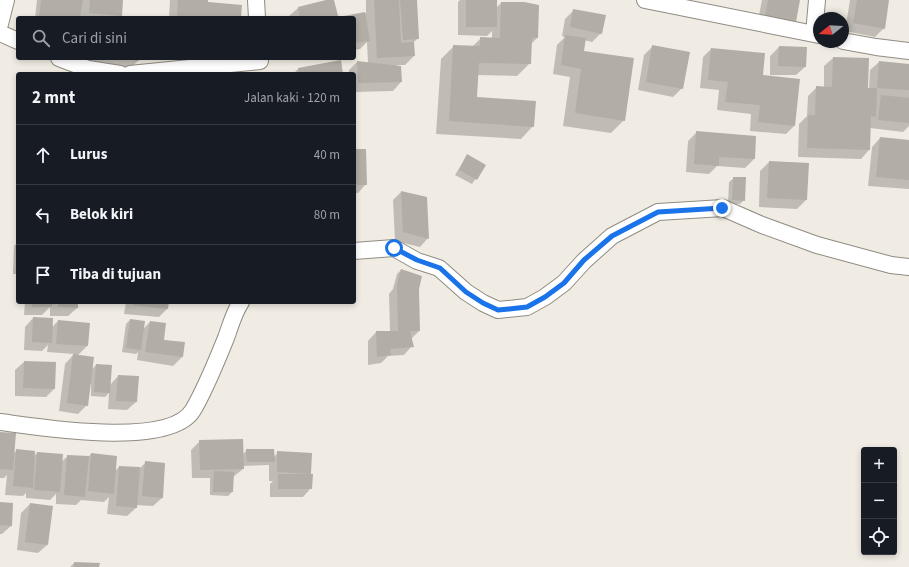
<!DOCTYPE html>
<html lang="id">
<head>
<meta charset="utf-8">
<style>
	:root { --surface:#171b24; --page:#242831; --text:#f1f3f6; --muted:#9ea1a6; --line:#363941 }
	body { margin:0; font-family:"Source Sans 3",sans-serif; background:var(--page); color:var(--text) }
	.controls { position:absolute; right:12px; bottom:12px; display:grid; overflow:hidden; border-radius:4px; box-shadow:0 2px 6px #0003 }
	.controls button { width:36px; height:36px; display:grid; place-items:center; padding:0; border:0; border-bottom:1px solid var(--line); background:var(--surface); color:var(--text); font:20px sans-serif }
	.compass { position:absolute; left:813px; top:12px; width:36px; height:36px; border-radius:50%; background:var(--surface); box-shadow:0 2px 6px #0003; rotate:252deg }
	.stop { position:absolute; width:12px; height:12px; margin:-9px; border:3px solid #1a73e8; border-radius:50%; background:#fff }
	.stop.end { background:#1a73e8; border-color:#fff; box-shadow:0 1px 4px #0008 }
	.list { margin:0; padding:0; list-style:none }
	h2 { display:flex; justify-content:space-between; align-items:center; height:52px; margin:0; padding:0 16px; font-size:17px }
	h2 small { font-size:13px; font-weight:400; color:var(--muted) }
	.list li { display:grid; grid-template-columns:26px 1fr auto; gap:12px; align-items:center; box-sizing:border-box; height:60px; padding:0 16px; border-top:1px solid var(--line) }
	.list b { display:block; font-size:15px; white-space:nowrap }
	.list em { font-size:13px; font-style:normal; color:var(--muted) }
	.icon { flex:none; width:22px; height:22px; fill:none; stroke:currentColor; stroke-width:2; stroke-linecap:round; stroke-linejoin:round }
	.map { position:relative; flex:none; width:909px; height:567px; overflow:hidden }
	.search { position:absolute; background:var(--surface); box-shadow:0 2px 6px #0003; left:16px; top:16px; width:340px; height:44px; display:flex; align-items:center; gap:10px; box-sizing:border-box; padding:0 14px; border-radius:4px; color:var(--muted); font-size:15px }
	.panel { position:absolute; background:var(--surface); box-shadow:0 2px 6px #0003; left:16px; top:72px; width:340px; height:232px; border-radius:4px }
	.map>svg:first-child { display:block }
	.shadow { fill:#0003 }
	.building { fill:#b2ada5 }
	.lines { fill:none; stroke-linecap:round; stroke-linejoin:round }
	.minor-casing { stroke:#908c83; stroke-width:18 }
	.minor { stroke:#fff; stroke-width:16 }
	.route { stroke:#1a73e8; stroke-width:5 }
</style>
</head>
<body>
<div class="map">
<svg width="909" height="567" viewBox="0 0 909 567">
	<rect width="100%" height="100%" fill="#f0ece3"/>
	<path class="shadow" d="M37 0H122L121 15 118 18H35Z
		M170 0H207V3L240 18H169Z
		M330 0H333L336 15 334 18H290L289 16 298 8Z
		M366 0H416L418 38 413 43 414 56 405 65H396L400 67 401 82 393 91 354 92V74H349V70L357 62 368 63 367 42 360 49 354 50V18H343L366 13Z
		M460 0H496V8L501 3 537 38 530 45V63L517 76 477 75 476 98 533 126 521 139 436 134 441 59 454 46 472 47 481 38 492 39V31L487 36 458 35V2Z
		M762 0H799L795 22 786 30 757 25Z
		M850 0H888L884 28 875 37 845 31Z
		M574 10 601 33 592 42 584 40 582 54 624 120 611 133 563 126 570 77 553 74 557 45 565 37 562 36 565 19Z
		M653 46 682 88 673 97 638 90 644 55Z
		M779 47 805 67 796 75H770V56Z
		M711 49 762 75 794 126 786 134 750 131 751 114 717 110 719 90 700 88 703 57Z
		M77 58H138V61L129 69 92 66Z
		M295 58H306L296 60Z
		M833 58 867 89H869L870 70 879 62 909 65V126L903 132 870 128 869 150 861 159 798 157 799 124 807 116 808 96 817 87H824V66Z
		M298 69 342 74H293Z
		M697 132 755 137 754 159 745 168 717 166 709 174 686 172 688 141Z
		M880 138 909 141V189L868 186 872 147Z
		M354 151 366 184 358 193H354Z
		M467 155 485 165 472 184 455 175Z
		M769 162 808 164 806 200 797 209 759 207 760 171Z
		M734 178 744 200 740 204H728L729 182Z
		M401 192 428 238 420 247 395 241 393 200Z
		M18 242V274H13L14 246Z
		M401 270 418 289 419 331 411 339 412 346 404 355 388 356 381 363 368 365V341L376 332H390L389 294 393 289 397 274Z
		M25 302H77V308L68 316H50V307L42 315H24Z
		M126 302H168L167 309 159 317 124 314Z
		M33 318 51 328 58 321 87 346 77 356 91 370 96 365 110 385 118 376 136 402 127 410 108 409 109 393 105 397 91 396V384H90L87 405 78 414 59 411 65 364 74 354 47 352 48 345 42 351 24 350 25 327Z
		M130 320 143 329 150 322 163 340 184 343 182 357 173 366 137 360 138 352 136 354 122 352 126 324Z
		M24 362 54 389 46 397 15 396V370Z
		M0 433 13 454 17 450 34 456 37 453 61 462 68 456 88 457 91 454 115 471 119 467 140 468 146 462 162 498 153 506 136 505V508L127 516 107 514 109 497 104 502 81 500 76 505 56 504V494L50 500 26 498V493L23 496 5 495 7 475 4 478H0Z
		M200 441 243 454 247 450 274 457 278 452 311 454V488L303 497H270V484L273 481H269V465L243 466V469L233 477 232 492 228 496 210 495V478H192L191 450Z
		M0 503 11 526 2 534H0Z
		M30 504 47 545 38 553 17 550 21 513Z
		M74 563 98 567H70Z"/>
	<path class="building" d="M41 0H83L80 18 39 17Z
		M90 0H123L122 16 89 13Z
		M178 0H208V2L242 5 241 18H177Z
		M326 0H334L338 16 327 18H300L298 7Z
		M374 0H399L401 43 414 42 415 56 377 58Z
		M400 0H417L419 39 403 40Z
		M466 0H497V27H466Z
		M768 0H800L796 22 765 16Z
		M857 0H889L885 29 853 23Z
		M501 2H524L539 5 538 38H532L531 64 479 63 477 97 536 101 534 127 449 121 453 45 480 46V37L500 38Z
		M573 9 606 15 602 34 570 27Z
		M365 12 370 41 354 43V18H345L344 16Z
		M565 35 586 38 584 51 634 58 625 121 575 113 581 69 561 65Z
		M652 45 690 52 683 89 646 82Z
		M779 46 807 47 806 67 778 66Z
		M711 48 765 53 763 75 800 79 795 126 758 122 760 105 725 102 728 82 708 80Z
		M833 57 869 58 868 88H877L879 61 909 64V90L877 88 876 117 871 116 870 150 807 148 808 115H815L816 86 832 87Z
		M114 58H139V61Z
		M341 60 343 74H299L298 68Z
		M357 61 401 66 402 82 358 83Z
		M881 95 909 98V123L878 120Z
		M696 131 756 136 755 159 719 157V166L694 164Z
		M880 137 909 140V180L876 177Z
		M354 149H366L367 185H354Z
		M467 154 486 165 477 180 459 170Z
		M769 161 809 163 807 200 767 198Z
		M733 177H746L745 201 732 200Z
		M401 191 427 197 429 239 403 232Z
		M401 269 422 276 419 289 420 331H410L414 347 390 349 391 355 377 357 376 331H398L397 284Z
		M33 302H52V307H32Z
		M58 302H78V308L58 307Z
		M133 302H169L168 309 133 305Z
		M33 317 53 318 52 343 32 342Z
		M130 319 145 321 141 350 126 348Z
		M58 320 90 323 88 346 56 344Z
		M150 321 166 323 164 340 185 342 183 357 145 352Z
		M73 354 94 357 88 406 67 403Z
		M24 361 56 362 55 389 23 388Z
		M96 364 112 365 110 393 94 392Z
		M118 375 139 376 137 402 116 401Z
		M0 432 16 433 13 470 0 469Z
		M243 439 244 469 200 470 199 440Z
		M16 449 35 451 33 488 13 486Z
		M246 449H274L275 462H247Z
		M277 451 312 453 311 474 277 472Z
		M37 452 63 454 60 492 34 490Z
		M91 453 117 456 114 494 88 491Z
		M67 455 89 456 85 497 64 495Z
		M145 461 165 463 163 498 142 496Z
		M119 466 140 467 137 508 116 506Z
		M214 471 234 472 233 492H213Z
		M278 474H313L312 489H278Z
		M0 502 13 503 12 526 0 525Z
		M30 503 53 506 48 545 25 542Z
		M74 562 100 563 99 567H74Z"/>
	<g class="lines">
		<defs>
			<path id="minor" d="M256 0 257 18
				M645 0 819 35
				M0 24 6 0
				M0 33 18 41
				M814 34 817 0
				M843 41 876 47 909 51
				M59 58 88 69 120 74
				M130 74 260 61
				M354 251 394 248 417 261 439 268 466 292 483 303 498 310 527 307 545 297 564 283 584 261 612 236 658 212 723 208 762 225 817 245 891 265 909 267
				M0 422C39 427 170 449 193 410 206 388 216 362 226 338 230 327 234 312 241 302"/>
		</defs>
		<use href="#minor" class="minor-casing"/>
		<use href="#minor" class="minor"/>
	</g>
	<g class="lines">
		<path class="route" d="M394 248 417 260 440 268 466 292 483 303 498 310 509 309 527 307 545 297 564 283 584 260 612 236 658 212 722 208"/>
	</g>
</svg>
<div class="controls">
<button>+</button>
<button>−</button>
<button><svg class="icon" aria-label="locate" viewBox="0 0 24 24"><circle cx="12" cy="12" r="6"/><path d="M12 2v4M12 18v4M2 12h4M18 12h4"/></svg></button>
</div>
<svg class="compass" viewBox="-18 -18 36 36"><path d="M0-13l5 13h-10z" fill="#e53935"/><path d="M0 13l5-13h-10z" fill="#9ea1a6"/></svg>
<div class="stop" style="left:394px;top:248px"></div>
<div class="stop end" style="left:722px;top:208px"></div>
<div class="search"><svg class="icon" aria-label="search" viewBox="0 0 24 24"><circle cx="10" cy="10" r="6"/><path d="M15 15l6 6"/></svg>Cari di sini</div>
<section class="panel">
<h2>2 mnt<small>Jalan kaki · 120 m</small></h2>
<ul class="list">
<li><svg class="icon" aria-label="ahead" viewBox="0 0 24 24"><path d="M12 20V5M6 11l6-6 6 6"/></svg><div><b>Lurus</b></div><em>40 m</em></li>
<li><svg class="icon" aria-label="left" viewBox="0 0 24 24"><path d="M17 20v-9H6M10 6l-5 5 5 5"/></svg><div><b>Belok kiri</b></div><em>80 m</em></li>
<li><svg class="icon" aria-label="arrive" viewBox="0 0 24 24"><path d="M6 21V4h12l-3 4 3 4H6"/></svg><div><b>Tiba di tujuan</b></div></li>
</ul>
</section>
</div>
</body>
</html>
